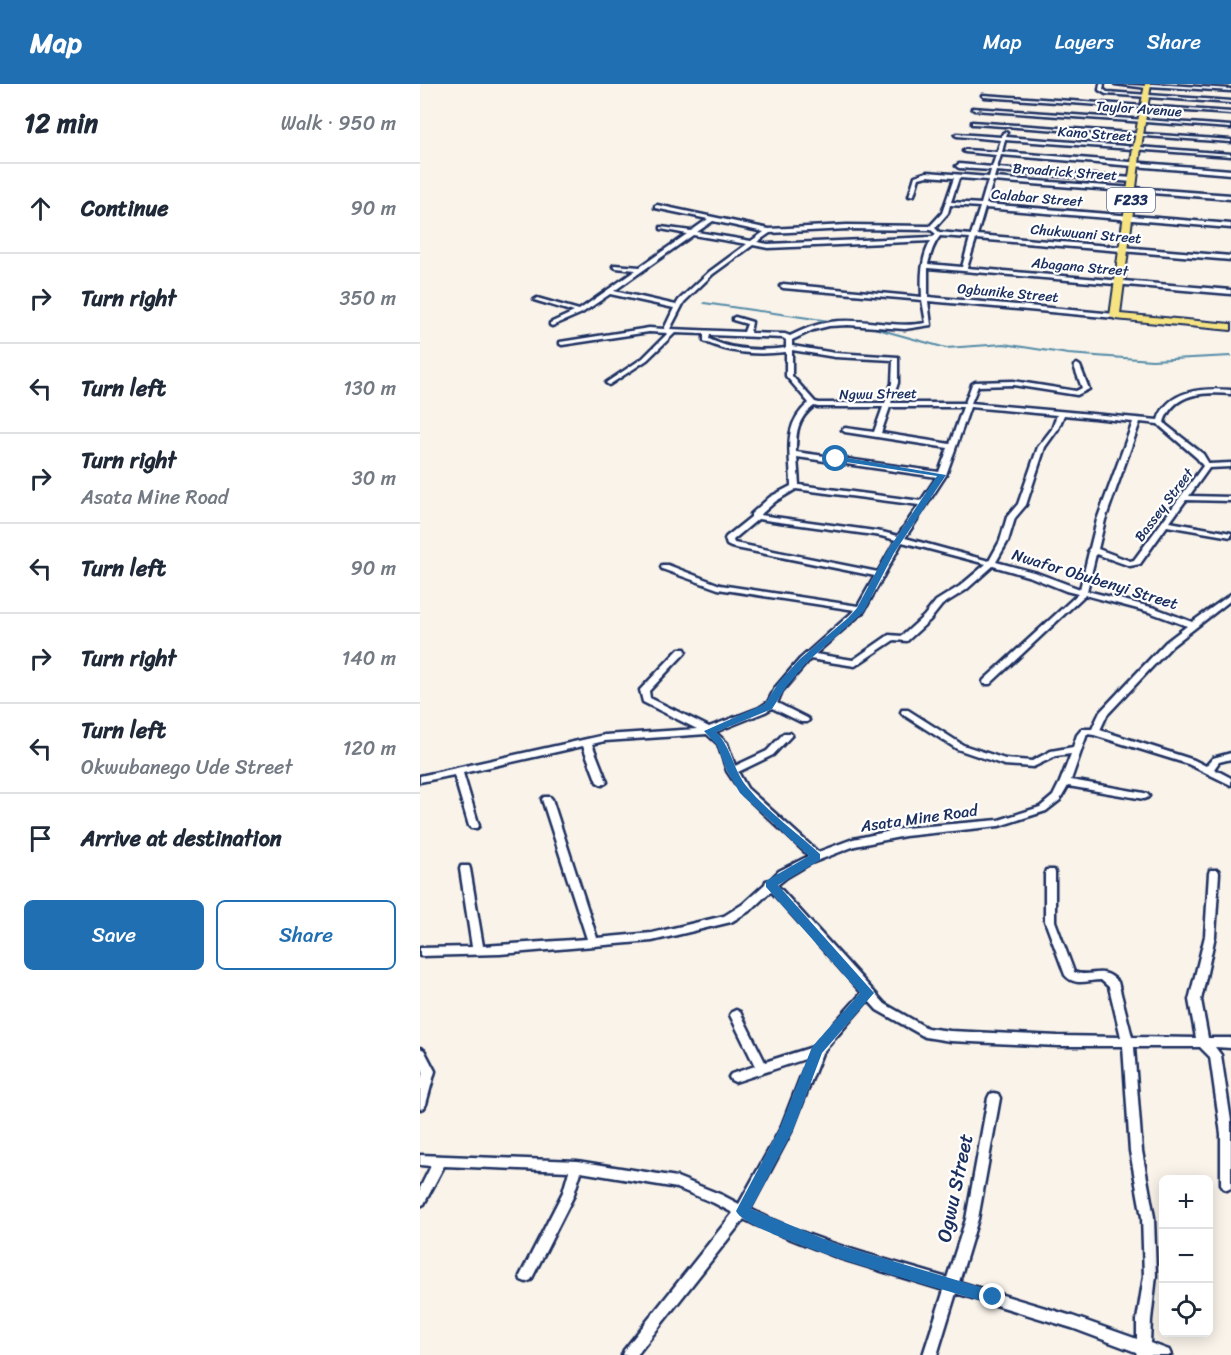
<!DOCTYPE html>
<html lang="en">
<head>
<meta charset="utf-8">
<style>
	:root { --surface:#fff; --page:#f2f2f3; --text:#1f2937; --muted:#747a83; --line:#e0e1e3; --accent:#1f6fb2 }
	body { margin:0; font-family:Sriracha,sans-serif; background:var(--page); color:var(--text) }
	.controls { position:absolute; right:18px; bottom:18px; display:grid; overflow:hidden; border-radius:9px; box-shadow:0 3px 15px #0003 }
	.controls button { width:54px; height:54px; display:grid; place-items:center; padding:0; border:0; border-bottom:2px solid var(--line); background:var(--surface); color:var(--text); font:30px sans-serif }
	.stop { position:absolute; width:18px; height:18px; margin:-14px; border:4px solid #1f6fb2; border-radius:50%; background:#fff }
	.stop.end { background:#1f6fb2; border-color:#fff; box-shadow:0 2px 6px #0008 }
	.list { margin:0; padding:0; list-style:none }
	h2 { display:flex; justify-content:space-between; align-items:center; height:78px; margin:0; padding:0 24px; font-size:26px }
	h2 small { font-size:20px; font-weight:400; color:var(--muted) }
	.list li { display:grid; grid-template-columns:39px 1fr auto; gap:18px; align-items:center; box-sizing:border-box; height:90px; padding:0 24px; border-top:2px solid var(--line) }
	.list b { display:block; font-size:22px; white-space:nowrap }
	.list p { margin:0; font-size:20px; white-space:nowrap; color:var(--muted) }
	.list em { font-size:20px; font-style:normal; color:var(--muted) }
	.actions { display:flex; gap:12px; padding:18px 24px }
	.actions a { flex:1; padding:14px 0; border:2px solid var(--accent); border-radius:9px; text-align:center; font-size:21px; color:var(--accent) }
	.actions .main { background:var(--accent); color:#fff }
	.icon { flex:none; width:33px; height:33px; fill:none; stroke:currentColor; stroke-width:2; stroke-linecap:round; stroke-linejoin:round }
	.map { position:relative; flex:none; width:811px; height:1271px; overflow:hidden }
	header { display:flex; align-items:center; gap:36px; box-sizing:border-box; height:84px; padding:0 30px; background:var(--accent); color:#fff }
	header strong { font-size:28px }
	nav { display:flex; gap:33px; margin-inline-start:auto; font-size:21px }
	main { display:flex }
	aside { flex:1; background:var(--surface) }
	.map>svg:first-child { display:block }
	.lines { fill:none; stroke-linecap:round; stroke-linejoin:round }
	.stream { stroke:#548ba7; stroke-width:2 }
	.minor-casing { stroke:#1b2f5e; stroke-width:5 }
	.primary-casing { stroke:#1b2f5e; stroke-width:4 }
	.minor { fill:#fff; fill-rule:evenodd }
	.primary { fill:#f6e381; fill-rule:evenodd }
	.route { fill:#1f6fb2 }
	.labels { text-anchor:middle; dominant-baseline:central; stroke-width:4.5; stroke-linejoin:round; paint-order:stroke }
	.far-street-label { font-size:14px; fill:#1b2f5e; stroke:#fff }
	.shield { fill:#fff; stroke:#5f6d8e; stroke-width:1.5 }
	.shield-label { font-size:15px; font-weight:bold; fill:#1b2f5e }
	.street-label { font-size:16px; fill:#1b2f5e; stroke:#fff }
	.near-street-label { font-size:20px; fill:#1b2f5e; stroke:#fff }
</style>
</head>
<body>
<header>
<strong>Map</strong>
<nav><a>Map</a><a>Layers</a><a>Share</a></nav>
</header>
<main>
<aside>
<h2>12 min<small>Walk · 950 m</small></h2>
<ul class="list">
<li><svg class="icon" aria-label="ahead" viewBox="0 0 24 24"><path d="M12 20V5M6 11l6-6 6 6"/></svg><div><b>Continue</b></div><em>90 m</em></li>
<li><svg class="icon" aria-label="right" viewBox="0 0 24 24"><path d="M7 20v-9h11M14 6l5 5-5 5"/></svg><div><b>Turn right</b></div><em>350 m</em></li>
<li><svg class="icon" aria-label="left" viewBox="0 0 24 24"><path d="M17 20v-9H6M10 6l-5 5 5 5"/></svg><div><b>Turn left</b></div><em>130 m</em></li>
<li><svg class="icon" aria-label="right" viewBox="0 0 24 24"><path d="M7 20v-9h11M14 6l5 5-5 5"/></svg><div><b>Turn right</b><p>Asata Mine Road</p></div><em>30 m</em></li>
<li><svg class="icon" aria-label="left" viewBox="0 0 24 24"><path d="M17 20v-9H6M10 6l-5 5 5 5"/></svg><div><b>Turn left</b></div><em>90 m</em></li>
<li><svg class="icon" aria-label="right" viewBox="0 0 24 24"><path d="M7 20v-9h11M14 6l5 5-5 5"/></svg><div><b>Turn right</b></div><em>140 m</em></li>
<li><svg class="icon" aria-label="left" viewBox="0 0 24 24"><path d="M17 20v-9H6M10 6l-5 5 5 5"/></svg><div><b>Turn left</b><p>Okwubanego Ude Street</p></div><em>120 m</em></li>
<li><svg class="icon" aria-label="arrive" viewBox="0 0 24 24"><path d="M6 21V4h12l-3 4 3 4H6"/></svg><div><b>Arrive at destination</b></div></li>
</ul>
<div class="actions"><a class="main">Save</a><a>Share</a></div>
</aside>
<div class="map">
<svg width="811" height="1271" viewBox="0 0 811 1271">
	<rect width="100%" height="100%" fill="#f9f3ea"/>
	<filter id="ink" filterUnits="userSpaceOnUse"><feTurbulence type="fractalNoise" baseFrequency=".0167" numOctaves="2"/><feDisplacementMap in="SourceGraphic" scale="12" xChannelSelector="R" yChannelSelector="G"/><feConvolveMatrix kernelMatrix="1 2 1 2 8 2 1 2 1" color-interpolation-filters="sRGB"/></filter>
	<g filter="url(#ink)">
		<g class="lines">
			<path class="stream" d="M284 219 416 238
				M447 242 526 264 584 260 648 270 732 276 811 272"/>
			<defs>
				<path id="minor" d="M680 0H684L683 5 687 8 811 17V19L686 10 679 6Z
					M695 0 726 2 727 0H734L811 5V7L729 2 727 4Z
					M562 11 811 28V30L564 13Z
					M552 24 811 42V44L554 26Z
					M552 38 811 56V58L554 40H552Z
					M585 48 587 49 586 53 811 70V72L585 56 582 68 811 86V90L581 71 577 84 713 94 716 96 713 98 576 87 574 94 811 111V115L573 97 566 120 811 140V144L565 124 557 151 811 172V176L556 155 547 184 811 206V210L508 184V213L695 230 698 232 695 234 508 217 511 241 485 245 428 241 409 242 393 246 372 256V262L415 269 478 273V299L471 319H545L552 300 555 298 593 297 656 307 662 304 654 282 657 280 660 282 669 305 657 311 593 301 558 302 551 319 738 336C748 305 784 304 811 306V310C784 308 754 308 744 338L746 341 783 370 789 380 811 379V383L789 384 769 412 811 413V417L766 416 750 438 811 449V453L747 442 720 480 710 482 676 470 667 507 735 524 772 538 811 510V516L752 562 687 631 680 646 774 676 786 682 793 674 811 669V675L799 678 794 685 811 694V701L768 680 674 651 667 650 651 696 724 709 727 710 729 712 727 714 724 715 648 702 640 716 626 727 579 742 485 752 435 762 389 780 367 793 357 801 465 920 507 944 530 947 638 952 701 953 689 903 681 896C668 896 655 903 645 891L625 837V789L626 786H634L635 789V837L654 888C672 895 681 880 698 898L712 953 776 954 769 916 785 852 789 789 790 786H798L799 789 795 852 781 916 788 954H811V964L795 963 801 971 811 1037V1104L807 1106 803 1104 801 1100V1050L790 973 780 963H714L722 1067 734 1133 736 1192 731 1236 730 1259 749 1266 751 1271H717L716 1268 652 1244 536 1209 517 1271H503L524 1206 419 1174 336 1141 324 1135 217 1271H202L204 1266 313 1129 294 1119 257 1104 161 1088 153 1113 111 1196 106 1198 101 1196 100 1192 143 1108 149 1087 24 1082 4 1120 0 1122V1104L11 1082 0 1081V1071L157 1077 257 1093 302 1111 319 1120 361 1044 388 974 315 998 311 996 309 993 311 990 335 982 310 931 312 928 316 926 320 928 345 978 393 963 442 909 351 807 331 826 311 838 232 857 80 870 0 872V864L52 863 40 785 41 782H49L50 785 63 862 167 855 122 715 124 713H130L132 715 177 854 232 849 304 832 323 820 345 800 346 797 350 796 359 787 389 772 321 708 307 687 298 660 287 650 185 657 172 660 187 698 182 701 177 698 163 662 43 689 59 742 57 744H51L49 742 34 691 0 698V692L185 651 277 645 223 618 220 606 259 565H265L266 567 265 569 229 607 230 614 289 643 339 624 348 618 355 604 380 575 435 526 298 505 242 485 241 483 242 481H248L300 501 438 522 455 492 311 463 307 461 305 455 306 453 331 433V430L350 413 371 402C371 370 361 342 389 319L366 292V268C337 271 310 270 284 257V250L255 249 227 276 189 301 186 299 187 298 223 274 248 249 229 248 142 261 140 260V258L229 244 244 245 254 224 190 210 162 229 132 242 130 241V239L154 228 114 216 117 214 159 226 216 186 196 184 193 182 194 181 220 183 267 150 241 145V143L271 147 288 135 235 124V122L237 121 349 145 427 141 510 142 522 129 534 94 507 92 499 94 494 111 489 112 495 92 507 88 569 93 571 86 539 84 536 82 539 80 572 83 576 71 545 68 543 67 545 66 577 68 581 56 537 52 535 51 537 50 581 53 583 49ZM539 94 568 96 561 120 531 118ZM530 121 560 123 551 151 519 148 515 144 528 129ZM293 137 344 148 331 157 277 148ZM427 145 511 146 516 150 513 153 348 160 337 158 350 149ZM273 151 327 160 289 188 259 216 256 221 194 207ZM520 152 550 154 542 183 508 180C511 169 513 161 520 152ZM511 157C501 174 501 193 502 213L363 200 360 202 363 204 502 216 506 239C473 245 442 233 410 238 395 240 383 246 370 252L365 250 330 249 332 238 315 233 313 234V236L327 240 324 248 250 245 264 218 293 190 333 161 348 164ZM290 251 363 254 366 256V264C340 267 313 267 289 255ZM372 266 415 273 473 276 472 299 465 319H399L395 318 372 292ZM394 322 398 323H463L454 348 425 344 422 346 425 348 528 364 519 388 376 368C376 348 377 335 394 322ZM470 323H543L530 360 461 349ZM550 323 637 331 632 345 618 363 598 420 587 433 580 457 569 477 485 454 526 391ZM644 331 713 338 677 436 670 464 668 466 669 468 660 505 617 489 576 478 588 457 595 434 606 421 625 363 638 345ZM720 338 738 340 741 343 777 374 783 382 714 476 710 477 678 465 685 436ZM377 373 517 393 501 417 379 401ZM376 405 499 421 478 452 462 448 340 431 356 417ZM338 435 461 452 476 456 458 488 314 459 313 456ZM482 458 566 480 540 502 516 517 504 532 482 552 469 551 433 576 395 570 444 527ZM573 482 611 493 646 507 658 510 564 596 563 598 564 600H570L665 511 729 528 767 542 746 558 680 628 672 645H662L657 651 653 663 631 667 612 677 585 675 543 661 488 626H482L481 628 482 630 537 665 584 681 613 683 636 672 651 670 640 698 633 712 620 723 579 736 485 744 433 755 398 768 327 704 318 688 353 671 370 653 372 651 370 649H364L347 667 315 682 307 659 295 648 345 628 352 624 381 638H387L389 636 387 634 357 619 362 607 390 575 435 582 474 556 487 557 510 536 522 521 546 506ZM448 916 457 926 505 953 530 957 638 962H703L710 1067 722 1133 724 1192 717 1236V1255L652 1232 539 1198 558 1135 580 1014 578 1010 574 1009 570 1010 568 1014 546 1135 527 1194C461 1174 391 1157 330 1125L372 1046 402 969Z
					M0 964 4 966 15 987 6 1020 4 1024 0 1025V999L3 987 0 980Z"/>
				<path id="primary" d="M725 0H731L721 64 700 230 811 240V246L695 235 690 232 713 64Z"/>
			</defs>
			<use href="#minor" class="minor-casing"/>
			<use href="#primary" class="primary-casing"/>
			<use href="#minor" class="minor"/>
			<use href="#primary" class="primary"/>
		</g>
	</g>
	<path class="route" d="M416 372 526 391 474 469 444 527 386 579 366 603 352 625 296 648C312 664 313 687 328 704 348 728 377 749 400 770V776L358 801 454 909 402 969 373 1046 331 1125 419 1161 573 1207 580 1213 573 1220C535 1209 327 1153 316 1127L360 1044 392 963 440 909 346 803V797L389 772 320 709 307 687 297 661 284 647 345 620 359 598 380 575 428 534 437 524 466 469 517 392 413 376Z"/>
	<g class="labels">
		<g class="far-street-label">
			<text transform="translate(719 25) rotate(4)">Taylor Avenue</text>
			<text transform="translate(675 50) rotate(4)">Kano Street</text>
			<text transform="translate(645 88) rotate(4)">Broadrick Street</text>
			<text transform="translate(617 114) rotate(5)">Calabar Street</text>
			<text transform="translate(666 150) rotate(5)">Chukwuani Street</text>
			<text transform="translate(660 183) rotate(5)">Abagana Street</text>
			<text transform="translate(588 209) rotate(5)">Ogbunike Street</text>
			<text transform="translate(458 310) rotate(-1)">Ngwu Street</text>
			<text transform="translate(744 421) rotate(-53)">Bassey Street</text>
		</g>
		<rect class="shield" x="687" y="104" width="48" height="24" rx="4.5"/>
		<g class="shield-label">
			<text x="711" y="116">F233</text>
		</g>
		<g class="street-label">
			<text transform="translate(675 495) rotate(17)">Nwafor Obubenyi Street</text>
			<text transform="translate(499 734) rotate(-8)">Asata Mine Road</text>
		</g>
		<g class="near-street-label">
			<text transform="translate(535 1104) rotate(-78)">Ogwu Street</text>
		</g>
	</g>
</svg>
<div class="controls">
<button>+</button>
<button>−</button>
<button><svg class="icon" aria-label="locate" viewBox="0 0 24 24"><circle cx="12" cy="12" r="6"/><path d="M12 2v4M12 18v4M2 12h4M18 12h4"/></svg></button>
</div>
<div class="stop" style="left:416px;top:375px"></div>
<div class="stop end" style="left:573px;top:1213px"></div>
</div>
</main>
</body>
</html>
